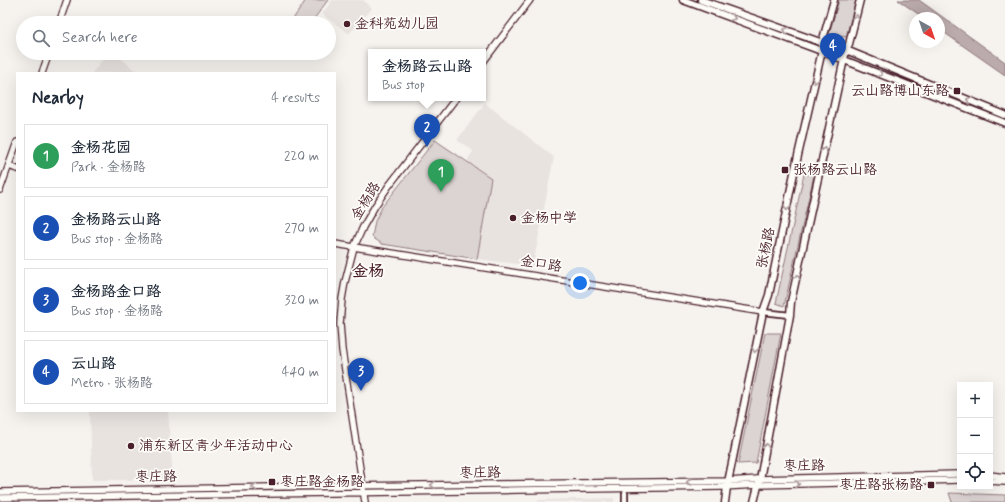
<!DOCTYPE html>
<html lang="en">
<head>
<meta charset="utf-8">
<style>
	:root { --surface:#fff; --page:#f2f2f3; --text:#1f2937; --muted:#747a83; --line:#e0e1e3; --accent:#b45309 }
	body { margin:0; font-family:Mynerve,"LXGW WenKai TC",sans-serif; background:var(--page); color:var(--text) }
	.controls { position:absolute; right:12px; bottom:12px; display:grid; overflow:hidden; border-radius:0px; box-shadow:0 4px 16px #0002 }
	.controls button { width:36px; height:36px; display:grid; place-items:center; padding:0; border:0; border-bottom:1px solid var(--line); background:var(--surface); color:var(--text); font:20px sans-serif }
	.compass { position:absolute; left:909px; top:12px; width:36px; height:36px; border-radius:50%; background:var(--surface); box-shadow:0 4px 16px #0002; rotate:140deg }
	.you { position:absolute; left:580px; top:283px; width:14px; height:14px; margin:-10px; border:3px solid #fff; border-radius:50%; background:#1a73e8; box-shadow:0 0 0 6px #1a73e833 }
	.badge { display:grid; place-items:center; width:26px; height:26px; border-radius:50%; background:var(--accent); color:#fff; font-size:13px; font-weight:700 }
	.pin { position:absolute; translate:-50% -33px; filter:drop-shadow(0 1px 2px #0008) }
	.pin::after { content:''; position:absolute; top:21px; width:14px; height:12px; background:inherit; clip-path:polygon(0 0,100% 0,50% 100%) }
	.popup { position:absolute; left:368px; top:49px; width:118px; height:52px; box-sizing:border-box; display:grid; place-content:center; border-radius:0px; background:var(--surface); filter:drop-shadow(0 1px 3px #0005); font-size:13px; white-space:nowrap; color:var(--muted) }
	.popup b { font-size:15px; color:var(--text) }
	.popup::after { content:''; position:absolute; left:50%; top:100%; margin-left:-8px; border:8px solid transparent; border-top-color:var(--surface) }
	.list { margin:0; padding:0; list-style:none }
	h2 { display:flex; justify-content:space-between; align-items:center; height:52px; margin:0; padding:0 16px; font-size:17px }
	h2 small { font-size:13px; font-weight:400; color:var(--muted) }
	.list li { display:grid; grid-template-columns:26px 1fr auto; gap:12px; align-items:center; box-sizing:border-box; height:64px; margin:0 8px 8px; padding:0 8px; border:1px solid var(--line); border-radius:0px }
	.list b { display:block; font-size:15px; white-space:nowrap }
	.list p { margin:0; font-size:13px; white-space:nowrap; color:var(--muted) }
	.list em { font-size:13px; font-style:normal; color:var(--muted) }
	.icon { flex:none; width:22px; height:22px; fill:none; stroke:currentColor; stroke-width:2; stroke-linecap:round; stroke-linejoin:round }
	.map { position:relative; flex:none; width:1005px; height:502px; overflow:hidden }
	.search { position:absolute; background:var(--surface); box-shadow:0 4px 16px #0002; left:16px; top:16px; width:320px; height:44px; display:flex; align-items:center; gap:10px; box-sizing:border-box; padding:0 14px; border-radius:22px; color:var(--muted); font-size:15px }
	.panel { position:absolute; background:var(--surface); box-shadow:0 4px 16px #0002; left:16px; top:72px; width:320px; height:340px; border-radius:0px }
	.map>svg:first-child { display:block }
	.built { fill:#e9e3e0 }
	.green { fill:#dcd4d2; stroke:#937a7e }
	.water { fill:#bbabac; stroke:#8e7378 }
	.lines { fill:none; stroke-linecap:round; stroke-linejoin:round }
	.minor-casing { stroke:#4a1f2b; stroke-width:8 }
	.tertiary-casing { stroke:#4a1f2b; stroke-width:8 }
	.secondary-casing { stroke:#4a1f2b; stroke-width:9 }
	.minor { stroke:#fdfcf7; stroke-width:4.5 }
	.tertiary { stroke:#fdfcf7; stroke-width:5.5 }
	.secondary { stroke:#fdfcf7; stroke-width:6 }
	.oneway { stroke:#ac999b }
	.poi-dot { fill:#4a1f2b; stroke:#fdfcf7; stroke-width:1.5 }
	.labels { text-anchor:middle; dominant-baseline:central; stroke-width:3.5; stroke-linejoin:round; paint-order:stroke }
	.poi-label { font-size:14px; fill:#4a1f2b; stroke:#fdfcf7; text-anchor:start }
	.street-label { font-size:14px; fill:#4a1f2b; stroke:#fdfcf7 }
	.quarter-label { font-size:16px; font-weight:bold; fill:#4a1f2b; stroke:#fdfcf7 }
</style>
</head>
<body>
<div class="map">
<svg width="1005" height="502" viewBox="0 0 1005 502">
	<rect width="100%" height="100%" fill="#f6f3ef"/>
	<filter id="ink" filterUnits="userSpaceOnUse"><feTurbulence type="fractalNoise" baseFrequency=".025" numOctaves="2"/><feDisplacementMap in="SourceGraphic" scale="8" xChannelSelector="R" yChannelSelector="G"/><feConvolveMatrix kernelMatrix="1 2 1 2 8 2 1 2 1" color-interpolation-filters="sRGB"/></filter>
	<g filter="url(#ink)">
		<path class="built" d="M332 0H363L372 8 349 34 322 14Z
			M108 53H115L138 73H92Z
			M485 103 554 157 533 266 477 259 491 178 467 161 473 151 457 140Z
			M90 411H168L173 480H92Z
			M614 498V502H538V500Z"/>
		<path class="green" d="M306 0H328L311 23H292L291 22Z
			M839 0H856L846 37 829 34Z
			M435 140 491 178 477 259 382 244 372 237 375 221 382 207Z
			M804 174 814 175 784 306 776 303Z
			M765 333H781L756 463 738 464Z
			M949 493 1005 495V502H952Z"/>
		<path class="water" d="M898 0H919L1005 62V75L939 29V18H924Z"/>
		<g class="lines">
			<defs>
				<path id="minor" d="M763 312 790 315
					M625 502V493"/>
				<path id="tertiary" d="M59 23 67 0
					M483 62 530 0
					M42 73 49 53
					M9 166 17 169
					M0 190 17 142
					M335 244 763 312
					M990 475 1005 477
					M990 481 1005 482
					M0 492 270 487 728 481 759 479 960 474
					M0 498 722 487 758 485 960 480
					M365 502 342 350 340 324 342 299 345 282 354 247 363 227 375 206 388 187 456 98"/>
				<path id="secondary" d="M683 0 816 49 1005 123
					M701 0 823 43 846 50 1005 115
					M725 502 727 487 763 312 769 295 794 173 821 55 823 39 834 0
					M754 502 761 474 790 315 791 302 846 50 849 44 860 0"/>
			</defs>
			<use href="#minor" class="minor-casing"/>
			<use href="#tertiary" class="tertiary-casing"/>
			<use href="#secondary" class="secondary-casing"/>
			<use href="#minor" class="minor"/>
			<use href="#tertiary" class="tertiary"/>
			<use href="#secondary" class="secondary"/>
		</g>
		<defs><path id="oneway-chevron" d="M-2-3.5L2.5 0L-2 3.5" fill="none" stroke-width="1.6" stroke-linecap="round" stroke-linejoin="round"/></defs>
		<g class="oneway">
			<use href="#oneway-chevron" transform="translate(856 17) rotate(-76)"/>
			<use href="#oneway-chevron" transform="translate(733 18) rotate(20)"/>
			<use href="#oneway-chevron" transform="translate(786 30) rotate(-160)"/>
			<use href="#oneway-chevron" transform="translate(880 74) rotate(21)"/>
			<use href="#oneway-chevron" transform="translate(815 81) rotate(103)"/>
			<use href="#oneway-chevron" transform="translate(969 100) rotate(-158)"/>
			<use href="#oneway-chevron" transform="translate(824 150) rotate(-78)"/>
			<use href="#oneway-chevron" transform="translate(787 208) rotate(102)"/>
			<use href="#oneway-chevron" transform="translate(797 277) rotate(-77)"/>
			<use href="#oneway-chevron" transform="translate(755 350) rotate(101)"/>
			<use href="#oneway-chevron" transform="translate(766 446) rotate(-80)"/>
			<use href="#oneway-chevron" transform="translate(689 482) rotate(179)"/>
			<use href="#oneway-chevron" transform="translate(797 484) rotate(-1)"/>
			<use href="#oneway-chevron" transform="translate(433 485) rotate(179)"/>
			<use href="#oneway-chevron" transform="translate(254 487) rotate(179)"/>
		</g>
	</g>
	<g class="poi-dot">
		<circle cx="347" cy="24" r="4"/>
		<rect x="953" y="87" width="8" height="8" rx="2"/>
		<rect x="781" y="166" width="8" height="8" rx="2"/>
		<circle cx="513" cy="218" r="4"/>
		<circle cx="131" cy="446" r="4"/>
		<rect x="268" y="478" width="8" height="8" rx="2"/>
		<rect x="927" y="481" width="8" height="8" rx="2"/>
	</g>
	<g class="labels">
		<g class="poi-label">
			<text x="355" y="24">金科苑幼儿园</text>
			<text x="949" y="91" text-anchor="end">云山路博山东路</text>
			<text x="793" y="170">张杨路云山路</text>
			<text x="521" y="218">金杨中学</text>
			<text x="139" y="446">浦东新区青少年活动中心</text>
			<text x="280" y="482">枣庄路金杨路</text>
			<text x="923" y="485" text-anchor="end">枣庄路张杨路</text>
		</g>
		<g class="street-label">
			<text transform="translate(366 201) rotate(-58)">金杨路</text>
			<text transform="translate(766 248) rotate(-78)">张杨路</text>
			<text transform="translate(541 264) rotate(9)">金口路</text>
			<text transform="translate(804 466) rotate(-1)">枣庄路</text>
			<text transform="translate(480 473) rotate(-1)">枣庄路</text>
			<text transform="translate(156 477) rotate(-1)">枣庄路</text>
		</g>
		<g class="quarter-label">
			<text x="368" y="271">金杨</text>
		</g>
	</g>
</svg>
<div class="controls">
<button>+</button>
<button>−</button>
<button><svg class="icon" aria-label="locate" viewBox="0 0 24 24"><circle cx="12" cy="12" r="6"/><path d="M12 2v4M12 18v4M2 12h4M18 12h4"/></svg></button>
</div>
<svg class="compass" viewBox="-18 -18 36 36"><path d="M0-13l5 13h-10z" fill="#e53935"/><path d="M0 13l5-13h-10z" fill="#747a83"/></svg>
<div class="you"></div>
<div class="pin badge" style="left:441px;top:192px;background:#2e9e5b">1</div>
<div class="pin badge" style="left:427px;top:147px;background:#1a4fb4">2</div>
<div class="popup"><b>金杨路云山路</b>Bus stop</div>
<div class="pin badge" style="left:361px;top:391px;background:#1a4fb4">3</div>
<div class="pin badge" style="left:833px;top:66px;background:#1a4fb4">4</div>
<div class="search"><svg class="icon" aria-label="search" viewBox="0 0 24 24"><circle cx="10" cy="10" r="6"/><path d="M15 15l6 6"/></svg>Search here</div>
<section class="panel">
<h2>Nearby<small>4 results</small></h2>
<ul class="list">
<li><span class="badge" style="background:#2e9e5b">1</span><div><b>金杨花园</b><p>Park · 金杨路</p></div><em>220 m</em></li>
<li><span class="badge" style="background:#1a4fb4">2</span><div><b>金杨路云山路</b><p>Bus stop · 金杨路</p></div><em>270 m</em></li>
<li><span class="badge" style="background:#1a4fb4">3</span><div><b>金杨路金口路</b><p>Bus stop · 金杨路</p></div><em>320 m</em></li>
<li><span class="badge" style="background:#1a4fb4">4</span><div><b>云山路</b><p>Metro · 张杨路</p></div><em>440 m</em></li>
</ul>
</section>
</div>
</body>
</html>
